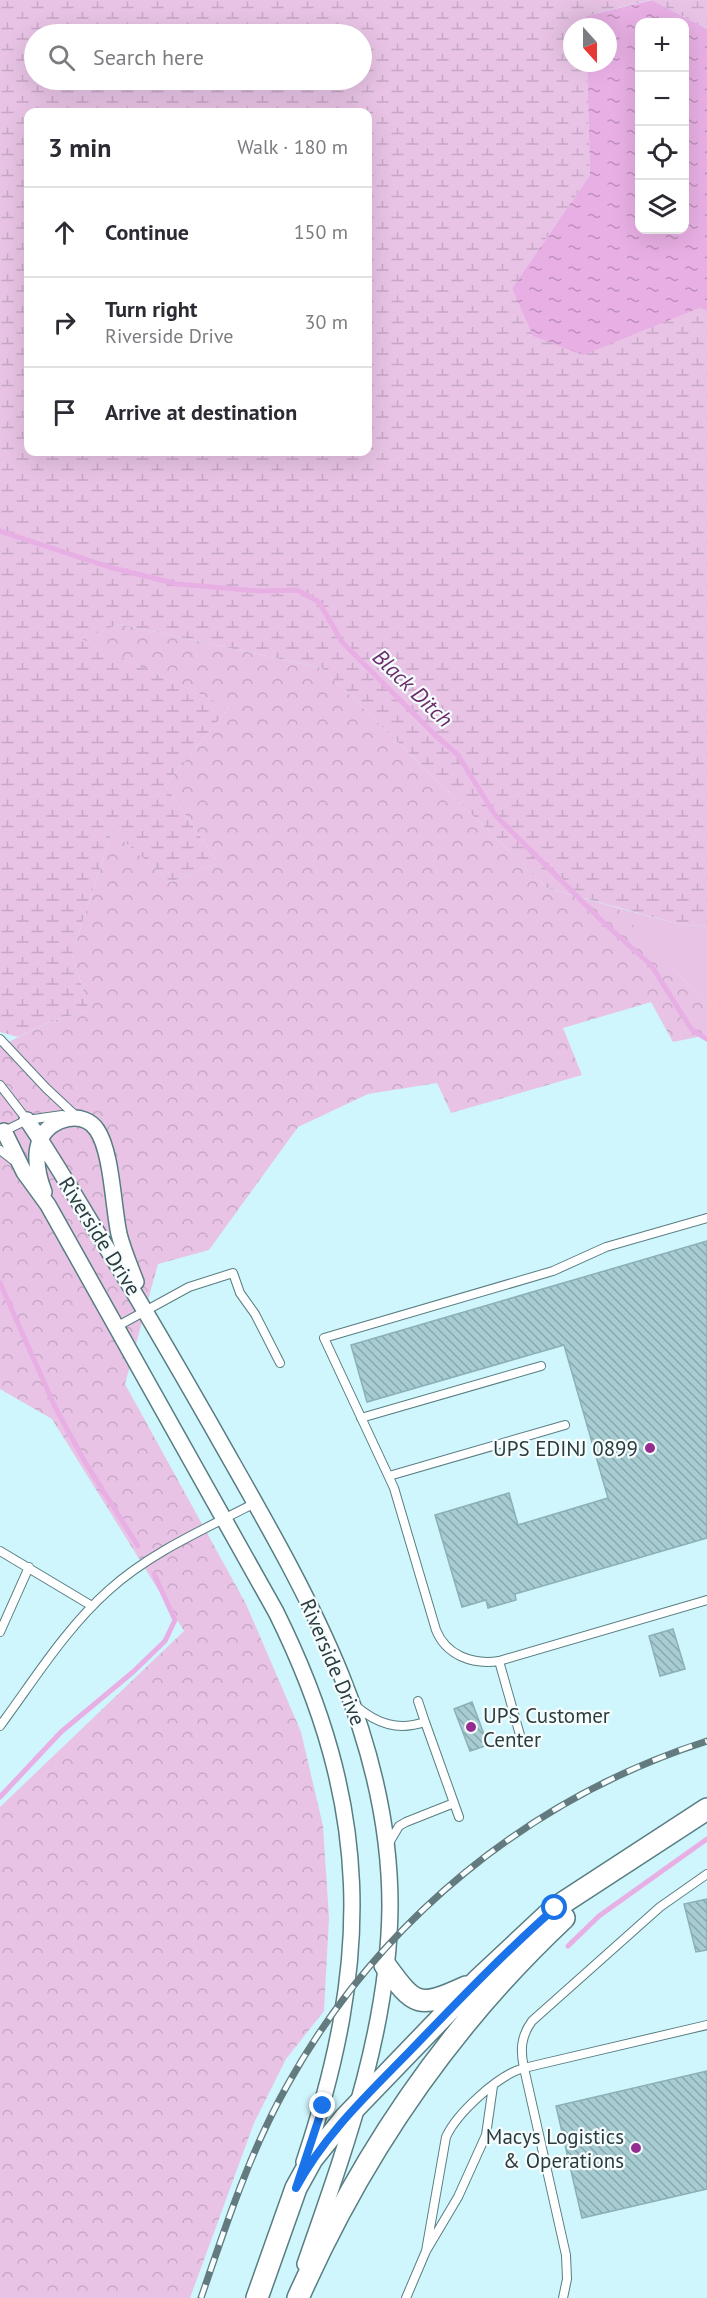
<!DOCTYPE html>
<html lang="en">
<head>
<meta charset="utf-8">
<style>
	:root { --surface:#fff; --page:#f2f2f3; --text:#2b2b33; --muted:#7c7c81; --line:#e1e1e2 }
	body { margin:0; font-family:"PT Sans",sans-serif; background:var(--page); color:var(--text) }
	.controls { position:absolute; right:18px; top:18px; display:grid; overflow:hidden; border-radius:12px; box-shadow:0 6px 24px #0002 }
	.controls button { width:54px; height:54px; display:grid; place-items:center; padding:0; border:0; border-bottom:2px solid var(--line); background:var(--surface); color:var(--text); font:30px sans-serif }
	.compass { position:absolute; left:563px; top:18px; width:54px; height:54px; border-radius:50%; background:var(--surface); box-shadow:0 6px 24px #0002; rotate:159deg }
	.stop { position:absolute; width:18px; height:18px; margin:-14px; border:4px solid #1a73e8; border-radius:50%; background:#fff }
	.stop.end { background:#1a73e8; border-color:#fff; box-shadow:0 2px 6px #0008 }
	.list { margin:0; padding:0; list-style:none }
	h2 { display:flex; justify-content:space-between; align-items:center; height:78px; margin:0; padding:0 24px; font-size:26px }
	h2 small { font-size:20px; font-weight:400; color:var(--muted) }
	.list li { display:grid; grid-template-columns:39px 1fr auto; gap:18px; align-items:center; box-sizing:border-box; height:90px; padding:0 24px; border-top:2px solid var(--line) }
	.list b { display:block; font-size:22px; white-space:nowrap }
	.list p { margin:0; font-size:20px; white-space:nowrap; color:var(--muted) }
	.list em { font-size:20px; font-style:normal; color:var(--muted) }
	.icon { flex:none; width:33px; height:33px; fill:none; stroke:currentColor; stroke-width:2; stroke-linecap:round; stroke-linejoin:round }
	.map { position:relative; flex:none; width:707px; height:2298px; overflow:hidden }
	.search { position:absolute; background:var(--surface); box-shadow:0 6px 24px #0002; left:24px; top:24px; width:348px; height:66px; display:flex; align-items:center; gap:15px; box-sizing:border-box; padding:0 21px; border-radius:33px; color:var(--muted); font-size:22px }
	.panel { position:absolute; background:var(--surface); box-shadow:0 6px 24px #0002; left:24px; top:108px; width:348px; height:348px; border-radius:12px }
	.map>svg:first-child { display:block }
	.green { fill:#e8c3e5 }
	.forest { fill:url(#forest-crowns) }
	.wetland { fill:url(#wetland-marsh); fill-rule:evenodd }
	.water { fill:url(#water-ripples); fill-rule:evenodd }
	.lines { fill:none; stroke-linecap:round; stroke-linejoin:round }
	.stream { stroke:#e8afe4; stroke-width:5 }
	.building { fill:url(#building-back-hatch); stroke:#8bb0b6; stroke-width:1.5 }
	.service-casing { stroke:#587d82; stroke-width:10 }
	.minor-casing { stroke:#587d82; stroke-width:18 }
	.secondary-casing { stroke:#587d82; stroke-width:24 }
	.service { stroke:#fff; stroke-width:8 }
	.minor { stroke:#fff; stroke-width:15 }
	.secondary { stroke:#fff; stroke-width:21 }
	.rail-casing { stroke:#637a7e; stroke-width:7 }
	.rail { stroke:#f5fdfe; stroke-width:4.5; stroke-dasharray:14; stroke-linecap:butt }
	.route { stroke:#1a73e8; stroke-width:8 }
	.poi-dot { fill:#952d91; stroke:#f5fdfe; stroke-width:2 }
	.labels { text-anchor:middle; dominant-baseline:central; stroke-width:4.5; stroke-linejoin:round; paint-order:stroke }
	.street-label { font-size:21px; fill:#2c3b3e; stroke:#f5fdfe }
	.poi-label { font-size:21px; fill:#2c3b3e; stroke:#f5fdfe; text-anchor:end }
	.water-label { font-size:22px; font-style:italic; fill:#702d6d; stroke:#f5fdfe }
</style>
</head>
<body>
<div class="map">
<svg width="707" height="2298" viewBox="0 0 707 2298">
	<defs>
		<pattern id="forest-crowns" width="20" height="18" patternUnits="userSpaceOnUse" patternTransform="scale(1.5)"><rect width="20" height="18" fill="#e8c3e5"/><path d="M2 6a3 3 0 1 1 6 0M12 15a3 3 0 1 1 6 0" fill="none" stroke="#c7a8c6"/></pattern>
		<pattern id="wetland-marsh" width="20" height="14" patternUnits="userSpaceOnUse" patternTransform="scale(1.5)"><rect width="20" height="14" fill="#e8c3e5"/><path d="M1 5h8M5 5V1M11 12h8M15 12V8" fill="none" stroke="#c7a8c6"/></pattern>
		<pattern id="water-ripples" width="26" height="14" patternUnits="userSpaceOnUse" patternTransform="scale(1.5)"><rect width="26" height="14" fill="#e8afe4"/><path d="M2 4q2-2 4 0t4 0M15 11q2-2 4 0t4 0" fill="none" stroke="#bc90ba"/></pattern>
		<pattern id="building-back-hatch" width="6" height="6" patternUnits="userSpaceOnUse" patternTransform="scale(1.5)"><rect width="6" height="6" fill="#a7cdd3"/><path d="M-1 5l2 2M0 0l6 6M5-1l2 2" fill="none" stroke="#88a8ad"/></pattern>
	</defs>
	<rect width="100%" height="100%" fill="#cff6fc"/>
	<path class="green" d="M618 908 686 926 707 925V1005Z"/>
	<path class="forest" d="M119 624 322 668 547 888 618 908 707 1005V1035L673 1042 651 1002 563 1028 582 1075 451 1113 437 1083 368 1094 298 1127 209 1250 158 1264 125 1384 246 1604 301 1732 323 1826 329 1918 324 2011 286 2059 254 2123 190 2298H0V1807L184 1631 52 1419 0 1389V1046L50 1022 89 1010 72 954 112 831 171 882 218 863 165 785 229 708 81 639Z"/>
	<path class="wetland" d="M0 0H650L586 16V27H572V63H587L590 175 512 288 699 308 707 311V925L686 926 547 888 322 668 119 624 82 639 229 708 165 785 218 863 171 882 112 831 72 954 89 1010 50 1022 18 1037 0 1032ZM34 34H362V80H34ZM28 112H368V452H28Z
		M652 0H707V29Z"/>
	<path class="water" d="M652 0 707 29V311L699 308 583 355 533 336 512 288 590 175 587 63H608V27H586V16ZM640 22H684V230H640Z"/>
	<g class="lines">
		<path class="stream" d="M0 531 109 567 177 584 260 591 297 590 319 602 342 642 435 735 458 755 495 815 604 923 651 965 692 1030 707 1039
			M0 1283 56 1409 85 1462 138 1546
			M0 1797 61 1732 133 1672 165 1641 175 1620 154 1574
			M568 1946 599 1916 707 1839"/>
	</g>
	<path class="building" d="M707 1241V1538L515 1594 516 1600 488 1608 486 1600 462 1607 435 1515 509 1493 518 1525 608 1498 564 1345 367 1402 351 1345Z
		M673 1629 685 1669 660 1676 649 1636Z
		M472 1702 488 1745 470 1751 454 1709Z
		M707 1899V1950L696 1952 684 1904Z
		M707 2071V2189L582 2218 556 2106Z"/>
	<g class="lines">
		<defs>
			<path id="service" d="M0 1039 46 1088 77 1117
				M0 1085 27 1120
				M2 1132 27 1120 62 1115
				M0 1150 13 1160
				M707 1218 606 1247 553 1271 324 1338 394 1488 436 1630C446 1655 472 1665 499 1661L707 1600
				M116 1327 189 1287 233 1273 240 1293 255 1314 280 1363
				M361 1418 541 1366
				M389 1476 565 1425
				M0 1551 92 1606
				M0 1632 29 1567
				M499 1661 520 1735
				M418 1701 425 1722
				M356 1706C377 1724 398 1731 425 1722L454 1803 406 1822 399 1826 389 1843
				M0 1726C34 1680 66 1628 109 1590 151 1552 205 1529 255 1503
				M454 1803 459 1817
				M426 2251 446 2137C457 2113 498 2075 524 2068L707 2025
				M406 2298 426 2251 458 2197 486 2135 493 2086
				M563 2298 567 2279 566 2255 524 2068C520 2050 521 2036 532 2021L660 1907 707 1874"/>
			<path id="minor" d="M27 1120C58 1165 84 1212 113 1258 147 1313 179 1369 211 1425 297 1578 390 1725 390 1906 389 2030 345 2149 305 2264
				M4 1131 24 1172 48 1205 276 1612C372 1806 372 1959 304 2162
				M44 1192C38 1176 33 1155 41 1138 51 1117 84 1110 97 1130 112 1152 113 1207 119 1234 123 1250 130 1266 136 1282"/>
			<path id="secondary" d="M385 1965C415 2006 418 2009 466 1987
				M257 2298 296 2188 312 2159 345 2118 477 1981 555 1908 707 1809
				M298 2298C362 2153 449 2026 564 1918"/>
		</defs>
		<use href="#service" class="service-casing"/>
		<use href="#minor" class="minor-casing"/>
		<use href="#secondary" class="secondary-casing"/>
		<use href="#service" class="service"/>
		<use href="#minor" class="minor"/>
		<use href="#secondary" class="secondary"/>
		<defs>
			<path id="rail" d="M201 2298C226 2225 250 2151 288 2084 379 1921 529 1798 707 1741"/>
		</defs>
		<use href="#rail" class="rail-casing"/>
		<use href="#rail" class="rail"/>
	</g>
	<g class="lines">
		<path class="route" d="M323 2106 296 2188C324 2135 367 2095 409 2052 456 2003 504 1953 555 1908"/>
	</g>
	<g class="poi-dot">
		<circle cx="650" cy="1448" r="6"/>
		<circle cx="471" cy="1727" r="6"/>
		<circle cx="636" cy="2148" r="6"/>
	</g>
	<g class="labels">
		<g class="street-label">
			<text transform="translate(100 1236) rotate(58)">Riverside Drive</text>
			<text transform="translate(333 1662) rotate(67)">Riverside Drive</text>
		</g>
		<g class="poi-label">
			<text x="638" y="1448">UPS EDINJ 0899</text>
			<text x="483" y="1715" text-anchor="start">UPS Customer<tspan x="483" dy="24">Center</tspan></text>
			<text x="624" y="2136">Macys Logistics<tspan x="624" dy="24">&amp; Operations</tspan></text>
		</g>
		<g class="water-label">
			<text transform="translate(413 688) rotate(44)">Black Ditch</text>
		</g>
	</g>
</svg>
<div class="controls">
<button>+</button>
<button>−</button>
<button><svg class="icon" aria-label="locate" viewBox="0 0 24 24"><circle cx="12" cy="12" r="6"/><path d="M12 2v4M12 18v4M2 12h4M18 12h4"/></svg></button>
<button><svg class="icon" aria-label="layers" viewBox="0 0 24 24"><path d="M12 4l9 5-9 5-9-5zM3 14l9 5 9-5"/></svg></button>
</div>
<svg class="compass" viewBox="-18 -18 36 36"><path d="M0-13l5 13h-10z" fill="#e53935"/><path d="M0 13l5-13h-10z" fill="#7c7c81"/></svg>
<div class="stop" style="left:555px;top:1908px"></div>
<div class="stop end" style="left:323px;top:2106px"></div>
<div class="search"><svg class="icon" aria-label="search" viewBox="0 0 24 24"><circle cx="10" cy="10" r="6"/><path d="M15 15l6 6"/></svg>Search here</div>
<section class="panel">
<h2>3 min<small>Walk · 180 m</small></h2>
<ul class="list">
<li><svg class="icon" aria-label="ahead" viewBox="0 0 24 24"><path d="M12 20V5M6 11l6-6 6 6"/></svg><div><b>Continue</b></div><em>150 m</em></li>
<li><svg class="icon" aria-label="right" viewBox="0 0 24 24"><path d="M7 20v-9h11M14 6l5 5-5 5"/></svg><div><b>Turn right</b><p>Riverside Drive</p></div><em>30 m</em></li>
<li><svg class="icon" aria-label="arrive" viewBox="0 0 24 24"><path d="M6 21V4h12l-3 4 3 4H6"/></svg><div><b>Arrive at destination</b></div></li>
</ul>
</section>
</div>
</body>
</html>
